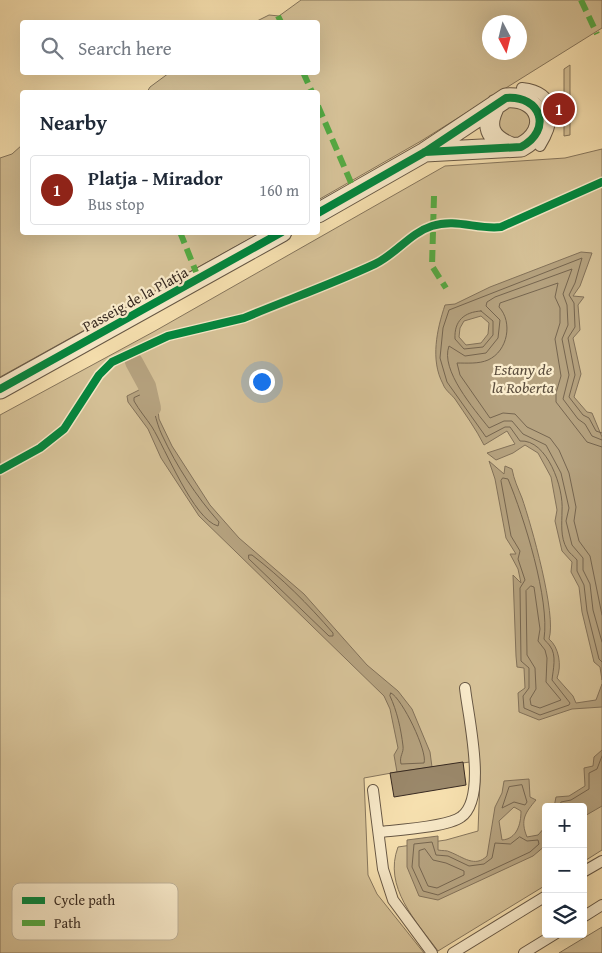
<!DOCTYPE html>
<html lang="en">
<head>
<meta charset="utf-8">
<style>
	:root { --surface:#fff; --page:#f2f2f3; --text:#1f2937; --muted:#747a83; --line:#e0e1e3; --accent:#8f2418 }
	body { margin:0; font-family:"Gentium Book Plus",serif; background:var(--page); color:var(--text) }
	.controls { position:absolute; right:15px; bottom:15px; display:grid; overflow:hidden; border-radius:5px; box-shadow:0 5px 20px #0002 }
	.controls button { width:45px; height:45px; display:grid; place-items:center; padding:0; border:0; border-bottom:1px solid var(--line); background:var(--surface); color:var(--text); font:25px sans-serif }
	.compass { position:absolute; left:482px; top:15px; width:45px; height:45px; border-radius:50%; background:var(--surface); box-shadow:0 5px 20px #0002; rotate:173deg }
	.you { position:absolute; left:261px; top:381px; width:18px; height:18px; margin:-12px; border:4px solid #fff; border-radius:50%; background:#1a73e8; box-shadow:0 0 0 8px #1a73e833 }
	.badge { display:grid; place-items:center; width:32px; height:32px; border-radius:50%; background:var(--accent); color:#fff; font-size:16px; font-weight:700 }
	.pin { position:absolute; translate:-50% -50%; border:2px solid #fff; box-shadow:0 1px 5px #0006 }
	.list { margin:0; padding:0; list-style:none }
	h2 { display:flex; justify-content:space-between; align-items:center; height:65px; margin:0; padding:0 20px; font-size:21px }
	h2 small { font-size:16px; font-weight:400; color:var(--muted) }
	.list li { display:grid; grid-template-columns:32px 1fr auto; gap:15px; align-items:center; box-sizing:border-box; height:70px; margin:0 10px 10px; padding:0 10px; border:1px solid var(--line); border-radius:5px }
	.list b { display:block; font-size:19px; white-space:nowrap }
	.list p { margin:0; font-size:16px; white-space:nowrap; color:var(--muted) }
	.list em { font-size:16px; font-style:normal; color:var(--muted) }
	.icon { flex:none; width:28px; height:28px; fill:none; stroke:currentColor; stroke-width:2; stroke-linecap:round; stroke-linejoin:round }
	.map { position:relative; flex:none; width:602px; height:953px; overflow:hidden }
	.search { position:absolute; background:var(--surface); box-shadow:0 5px 20px #0002; left:20px; top:20px; width:300px; height:55px; display:flex; align-items:center; gap:12px; box-sizing:border-box; padding:0 18px; border-radius:5px; color:var(--muted); font-size:19px }
	.panel { position:absolute; background:var(--surface); box-shadow:0 5px 20px #0002; left:20px; top:90px; width:300px; height:145px; border-radius:5px }
	.map>svg:first-child { display:block }
	.green { fill:#d7c399; stroke:#86765d; fill-rule:evenodd }
	.water { fill:#b6a380; stroke:#83725a; fill-rule:evenodd }
	.lines { fill:none; stroke-linecap:round; stroke-linejoin:round }
	.shore { stroke:#766650; stroke-width:1 }
	.canal { stroke:#b6a380; stroke-width:18 }
	.building { fill:#9b896c; stroke:#362921 }
	.service-casing { stroke:#665745; stroke-width:12 }
	.minor-casing { stroke:#665745; stroke-width:21 }
	.service { stroke:#faeccc; stroke-width:10 }
	.minor { stroke:#faeccc; stroke-width:19 }
	.quiet { stroke:#55ab43; stroke-width:6; stroke-dasharray:12 6; stroke-linecap:butt }
	.cycleway-casing { stroke:#faeccc; stroke-width:11 }
	.cycleway { stroke:#00873e; stroke-width:8 }
	.labels { text-anchor:middle; dominant-baseline:central; stroke-width:4.5; stroke-linejoin:round; paint-order:stroke }
	.street-label { font-size:15px; fill:#362921; stroke:#faeccc }
	.water-label { font-size:16px; font-style:italic; fill:#5c4e3e; stroke:#faeccc }
	.key { fill:#faeccc; stroke:#bfb299; stroke-width:1 }
	.key-label { font-size:14px; fill:#362921 }
</style>
</head>
<body>
<div class="map">
<svg width="602" height="953" viewBox="0 0 602 953">
	<rect width="100%" height="100%" fill="#f8e2b1"/>
	<filter id="stains"><feTurbulence type="fractalNoise" baseFrequency=".004" numOctaves="4"/><feColorMatrix values="0 0 0 0 .2 0 0 0 0 .09 0 0 0 0 .02 0 0 0 .5 -.17"/></filter>
	<radialGradient id="worn" r=".72"><stop offset=".6" stop-color="#630" stop-opacity="0"/><stop offset="1" stop-color="#630" stop-opacity=".3"/></radialGradient>
	<path class="green" d="M301 0H602V28L421 141 318 200V92H147L150 87 169 73 318 72V22H255L269 15 279 16ZM490 22H520V52H490Z
		M570 65V135L564 136V69Z
		M523 104 535 124 521 142 499 136 496 113 501 107Z
		M22 145V232L260 233 0 377V158L12 154Z
		M602 149V850L583 862V807H546V885L438 951C416 921 383 887 398 847L446 840 478 831 480 779 472 701 461 687 470 762 432 767 415 757 397 772 364 778 368 875 377 894 424 953H0V415L155 331 445 166 565 158Z
		M602 927V953H559Z"/>
	<path class="water" d="M581 252 592 253 580 286 573 296 584 297 578 305 580 330 573 338 581 374 574 397 587 412 592 413 602 437V680L600 667 594 662 582 612 579 587 571 572 572 562 562 551 555 521 557 510 551 477 538 453 525 445 513 453 496 460 487 453 515 444 507 431 484 445C476 429 465 414 455 399 451 394 445 390 443 384 430 360 437 329 445 305L455 304 490 287ZM481 316 489 323 488 334 481 343 466 345 459 337 460 328 464 321Z
		M147 386 157 400 159 419 172 446 210 505 239 538 304 594 367 665 398 691 412 709 430 752 432 767 397 772 394 755 398 748 390 709 384 696 199 516 161 458 148 429 128 402 127 396Z
		M489 461 504 474 505 466 512 469C514 480 518 488 522 498 531 524 557 615 549 639 559 647 562 666 557 678L573 696 576 703 596 700 602 684V707L572 709 539 720 519 712 518 693 525 688 524 668 517 667 516 656 513 575 521 583 518 569 510 554H516L506 538 495 479Z
		M602 750V806L583 817V807H554L556 797 569 796 585 786 584 768 593 766 594 757Z
		M529 779 530 797 536 800C525 813 520 820 527 837L538 835 546 826V845L533 856 438 900 419 896 407 867V840L438 836V850C442 851 447 850 450 852 463 857 475 868 487 856L495 807 502 793 504 781ZM514 807 521 811C521 824 517 839 502 840L499 821Z"/>
	<g class="lines">
		<path class="shore" d="M481 311 493 321V335L483 347 464 349 455 339C454 321 464 312 481 311Z
			M145 393C155 405 155 421 162 435 177 467 196 496 219 522L218 526C194 520 165 448 152 427 146 418 139 410 134 401V398Z
			M602 433 596 431 589 418 583 415 569 397 575 375 568 338 575 327 574 303 569 295 575 283 582 258 449 310 443 328 440 358 447 382 486 437 505 427H510L520 441C547 439 564 488 562 511 562 523 560 537 567 549 569 553 574 556 577 560V571L584 585 587 611 599 659 602 662
			M602 440 592 436 585 424 578 419 563 399 569 375 562 339 568 325 567 305 563 294 572 269 495 297 487 302 486 306 500 320 498 338 486 353 465 356 449 346C440 370 474 409 489 428L504 421H512L523 434 546 445 561 473 569 508 566 521 572 545 583 558V570L590 584 593 610 602 642
			M602 447 587 442 556 402V393L561 376 555 339 560 323V308L555 297 558 283 500 303 499 307C513 322 508 351 488 360 479 364 467 363 457 363L460 375 490 418 503 413 515 414 527 427 550 438 559 450 569 473 576 507 574 521 579 541 590 556 602 615
			M503 478 508 479C524 517 550 600 544 639 546 642 548 643 550 646 557 655 553 670 552 680L570 703 569 705 540 715 524 708 523 696 529 688V668L521 661 520 588 525 580 518 559 520 551 511 536 501 481Z
			M249 555H252C282 578 308 604 333 633V636H329L249 559Z
			M531 586 534 587 540 629 538 641 545 650 547 658 546 682 561 700 540 708 531 705 530 699 536 689 535 668 527 655 526 591Z
			M391 693C402 698 428 752 424 763L401 764C399 756 404 753 403 746 401 729 397 711 390 696Z
			M522 785 527 802 525 805 514 802 502 808 509 787Z
			M559 807 561 802 571 800 589 789V773L597 769 602 756
			M520 837 527 841 538 840 539 844 530 852 438 895 423 891 412 867 414 844 432 842 436 855 448 856 469 866 484 864 492 858 495 843 510 844Z
			M425 849 433 860 446 863 464 871V875L437 888 428 886 419 866V851Z"/>
		<path class="canal" d="M134 362 147 386 152 408"/>
	</g>
	<path class="building" d="M463 762 466 785 394 797 390 773Z"/>
	<g class="lines">
		<defs>
			<path id="service" d="M522 88C558 92 556 120 540 146
				M373 790 383 869 393 900 432 953
				M379 832C397 830 448 827 461 817 488 798 468 717 465 688
				M583 872 602 861
				M583 917 602 905
				M453 953 546 896
				M524 953 555 934"/>
			<path id="minor" d="M496 104C484 126 489 138 511 147
				M318 213 425 152 506 98C541 95 553 130 521 147L425 152
				M0 389 282 232"/>
		</defs>
		<use href="#service" class="service-casing"/>
		<use href="#minor" class="minor-casing"/>
		<use href="#service" class="service"/>
		<use href="#minor" class="minor"/>
		<path class="quiet" d="M581 0 597 34
			M278 16 281 22
			M303 72 312 92
			M318 106 352 185
			M434 196 432 266 446 288
			M180 232 196 272"/>
		<defs>
			<path id="cycleway" d="M318 213 425 152 506 98C541 95 553 130 521 147L425 152
				M0 389 282 232
				M0 470 40 448 64 429 99 375 112 362 168 336 244 318C287 300 332 284 375 264 396 254 410 233 432 226 456 218 478 230 501 227L602 182"/>
		</defs>
		<use href="#cycleway" class="cycleway-casing"/>
		<use href="#cycleway" class="cycleway"/>
	</g>
	<g class="labels">
		<g class="street-label">
			<text transform="translate(135 299) rotate(-29)">Passeig de la Platja</text>
		</g>
		<g class="water-label">
			<text x="523" y="369">Estany de<tspan x="523" dy="18">la Roberta</tspan></text>
		</g>
	</g>
	<rect x="12" y="883" width="166" height="57" rx="8" class="key"/>
	<rect x="22" y="897" width="23" height="7" fill="#00873e"/>
	<rect x="22" y="920" width="23" height="6" fill="#55ab43"/>
	<g class="key-label">
		<text x="54" y="905">Cycle path</text>
		<text x="54" y="928">Path</text>
	</g>
	<rect width="100%" height="100%" filter="url(#stains)"/>
	<rect width="100%" height="100%" fill="url(#worn)"/>
</svg>
<div class="controls">
<button>+</button>
<button>−</button>
<button><svg class="icon" aria-label="layers" viewBox="0 0 24 24"><path d="M12 4l9 5-9 5-9-5zM3 14l9 5 9-5"/></svg></button>
</div>
<svg class="compass" viewBox="-18 -18 36 36"><path d="M0-13l5 13h-10z" fill="#e53935"/><path d="M0 13l5-13h-10z" fill="#747a83"/></svg>
<div class="you"></div>
<div class="pin badge" style="left:559px;top:109px">1</div>
<div class="search"><svg class="icon" aria-label="search" viewBox="0 0 24 24"><circle cx="10" cy="10" r="6"/><path d="M15 15l6 6"/></svg>Search here</div>
<section class="panel">
<h2>Nearby<small></small></h2>
<ul class="list">
<li><span class="badge">1</span><div><b>Platja - Mirador</b><p>Bus stop</p></div><em>160 m</em></li>
</ul>
</section>
</div>
</body>
</html>
